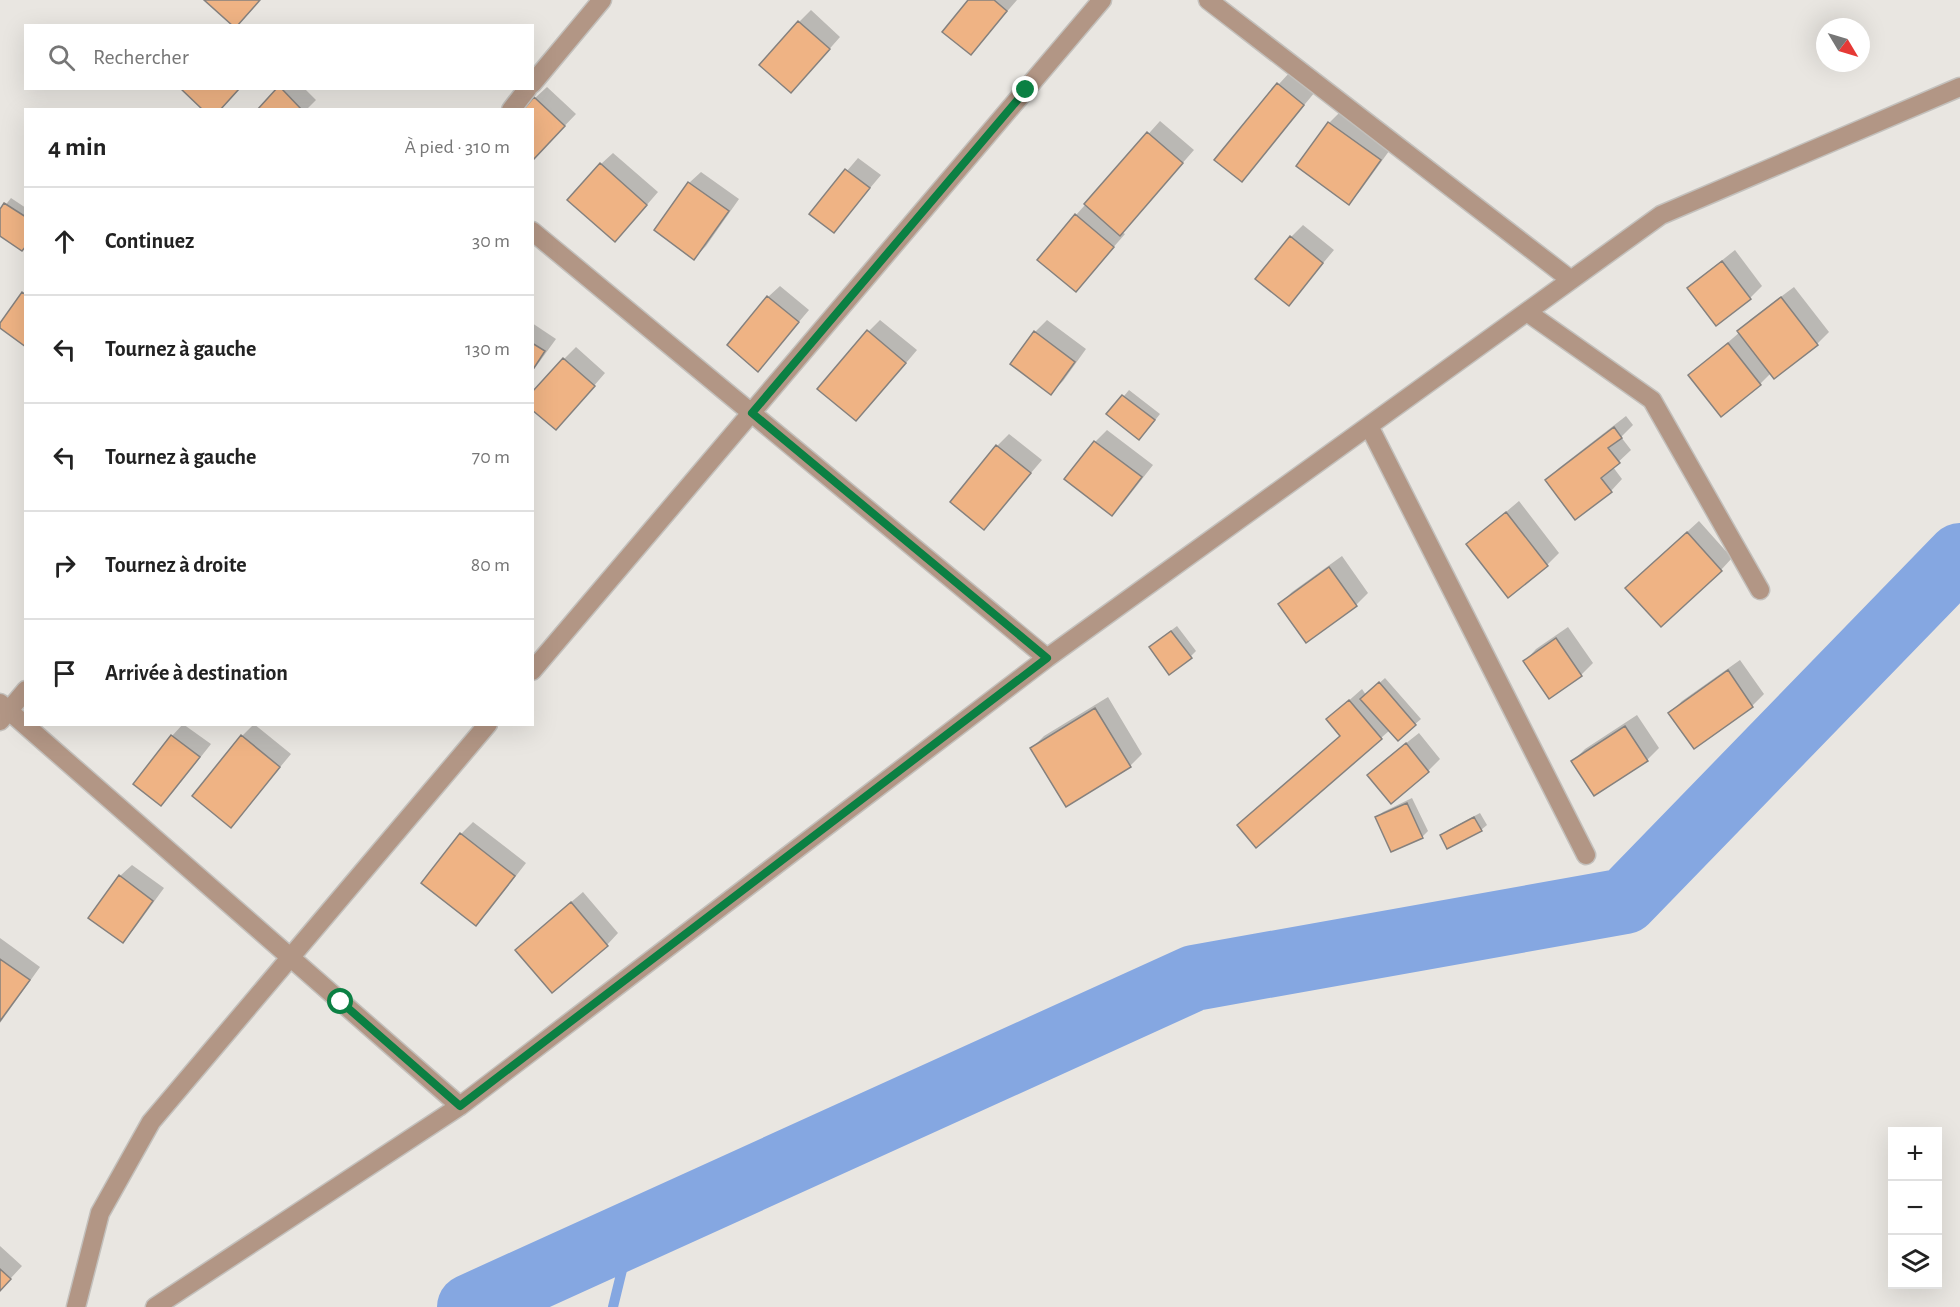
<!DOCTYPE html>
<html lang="fr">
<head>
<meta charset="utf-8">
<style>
	:root { --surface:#fff; --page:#f6f6f6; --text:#222; --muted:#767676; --line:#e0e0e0 }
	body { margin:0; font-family:"Alegreya Sans",sans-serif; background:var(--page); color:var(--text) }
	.controls { position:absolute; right:18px; bottom:18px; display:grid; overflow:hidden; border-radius:0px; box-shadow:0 6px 24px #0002 }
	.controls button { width:54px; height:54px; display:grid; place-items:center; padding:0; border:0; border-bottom:2px solid var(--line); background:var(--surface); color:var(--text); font:30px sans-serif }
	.compass { position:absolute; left:1816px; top:18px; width:54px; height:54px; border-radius:50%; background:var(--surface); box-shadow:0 6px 24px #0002; rotate:128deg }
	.stop { position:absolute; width:18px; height:18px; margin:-14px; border:4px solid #0b8043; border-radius:50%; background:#fff }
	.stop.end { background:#0b8043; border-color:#fff; box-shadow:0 2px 6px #0008 }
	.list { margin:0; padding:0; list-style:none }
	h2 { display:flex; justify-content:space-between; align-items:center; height:78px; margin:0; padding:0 24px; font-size:26px }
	h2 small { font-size:20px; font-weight:400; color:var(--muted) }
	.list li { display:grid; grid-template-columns:39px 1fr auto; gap:18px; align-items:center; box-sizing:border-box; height:108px; padding:0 24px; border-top:2px solid var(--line) }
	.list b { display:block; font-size:22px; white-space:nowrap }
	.list em { font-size:20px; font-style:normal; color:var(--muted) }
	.icon { flex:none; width:33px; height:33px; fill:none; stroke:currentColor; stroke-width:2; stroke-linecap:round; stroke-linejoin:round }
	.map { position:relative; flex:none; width:1960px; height:1307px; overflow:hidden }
	.search { position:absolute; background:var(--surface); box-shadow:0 6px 24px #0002; left:24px; top:24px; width:510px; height:66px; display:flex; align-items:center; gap:15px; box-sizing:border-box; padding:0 21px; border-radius:0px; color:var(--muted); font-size:22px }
	.panel { position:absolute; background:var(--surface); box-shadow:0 6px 24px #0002; left:24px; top:108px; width:510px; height:618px; border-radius:0px }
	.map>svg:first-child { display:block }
	.shadow { fill:#0003 }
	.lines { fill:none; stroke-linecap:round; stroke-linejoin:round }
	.stream { stroke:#85a7e1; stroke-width:10 }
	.river { stroke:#85a7e1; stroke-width:66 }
	.building { fill:#efb384; stroke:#85817e; stroke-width:1.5 }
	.street-casing { stroke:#c3c0bc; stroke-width:21 }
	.street { stroke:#b29685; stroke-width:18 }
	.route { stroke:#0b8043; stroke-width:8 }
</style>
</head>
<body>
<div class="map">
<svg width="1960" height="1307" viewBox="0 0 1960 1307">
	<rect width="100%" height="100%" fill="#e9e6e1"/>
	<path class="shadow" d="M970 0H1017L971 53Z
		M811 10 840 37 803 79 799 22Z
		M1290 72 1315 92 1242 180 1279 84Z
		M547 87 576 114 532 160 535 98Z
		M280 88H304L316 100 306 110H259Z
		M1341 111 1392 147 1360 191 1349 203 1298 166 1329 123Z
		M1160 121 1194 150 1122 232 1125 234 1076 290V215Z
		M613 153 658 192 627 228 601 164Z
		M858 158 881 175 834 231 811 213Z
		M701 172 739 199 706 246 694 258 689 183Z
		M11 198 26 208V246L0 235V212Z
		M1303 225 1334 250 1289 304 1291 237Z
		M1735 250 1762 286 1750 298 1689 289 1701 277Z
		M780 286 809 310 758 370 768 297Z
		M1794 287 1829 332 1817 344 1771 373 1760 384 1690 375 1740 332 1739 331 1751 319Z
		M880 320 917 350 868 408V332Z
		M1047 320 1086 349 1063 381 1051 393 1035 332Z
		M532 323 556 339 532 372Z
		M576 347 605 373 568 416 564 359Z
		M1129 390 1160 414 1145 433 1109 414Z
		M1626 416 1633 425 1621 437 1631 450 1613 467 1622 479 1611 491 1547 480 1559 468Z
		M1107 430 1153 465 1124 502 1112 514 1095 442Z
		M1009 434 1042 460 984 528 997 446Z
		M1519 501 1559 553 1547 565 1468 544Z
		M1699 521 1732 558 1721 570 1639 576Z
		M1342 556 1368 593 1356 605 1307 641 1280 604 1292 592Z
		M1177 626 1196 651 1191 656 1156 642Z
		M1568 627 1593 663 1581 675 1525 661 1536 649Z
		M1740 660 1764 694 1752 706 1694 747 1670 713 1682 701Z
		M1385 678 1421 719 1398 739 1390 730 1381 738 1342 735 1328 719 1362 689 1366 695Z
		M1108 697 1142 754 1130 766 1032 748 1044 736Z
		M1637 715 1659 748 1647 760 1573 761 1585 749Z
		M183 724 211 744 173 792 161 804 135 784 172 736Z
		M254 724 291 754 231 826 242 736Z
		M1419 733 1440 759 1428 771 1381 763Z
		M1412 798 1428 831 1422 837 1377 817 1383 812Z
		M1480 813 1487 825 1481 830 1442 836 1448 830Z
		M473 822 526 863 488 912 476 924 423 883 461 834Z
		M132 865 164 888 134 929 123 941 120 876Z
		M583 892 618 933 607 945 529 938Z
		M0 938 40 967 0 1023Z
		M0 1246 22 1266 0 1290Z"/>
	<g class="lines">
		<path class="stream" d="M613 1307 631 1233"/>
		<path class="river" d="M470 1307 1194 978 1625 901 1960 556"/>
	</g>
	<path class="building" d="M204 0H260L237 26H233Z
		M968 0H994L1007 11 971 55 942 32Z
		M798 21 830 49 791 93 759 65Z
		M1277 83 1304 105 1242 182 1214 160Z
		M180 88H238L239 89 220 110H203Z
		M277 88H281L302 110H257Z
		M534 97 565 126 532 161V110H523Z
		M1328 122 1381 160 1349 205 1296 166Z
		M1147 132 1183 163 1120 236 1084 204Z
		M600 163 647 205 615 242 567 200Z
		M845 169 870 188 834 233 809 214Z
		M688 182 729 211 694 260 654 230Z
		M4 203 26 217V246L22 251 0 236V209Z
		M1075 214 1114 247 1076 292 1037 260Z
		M1290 236 1323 263 1289 306 1255 279Z
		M1722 261 1751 299 1716 326 1687 288Z
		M22 292 26 295V347L0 328V323Z
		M767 296 799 322 758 372 727 345Z
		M1781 297 1818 345 1774 379 1737 331Z
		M867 330 906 363 856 421 817 389Z
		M1034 331 1075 362 1051 395 1010 364Z
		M532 343 545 351 532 371Z
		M1728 343 1761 385 1721 417 1688 375Z
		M563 358 595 386 556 430 532 410V392Z
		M1122 395 1155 420 1139 440 1106 414Z
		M1614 427 1622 438 1608 448 1620 463 1601 478 1612 492 1575 520 1545 480Z
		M1094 441 1142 477 1112 516 1064 479Z
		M996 445 1031 473 984 530 950 502Z
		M1506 512 1548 566 1508 598 1466 544Z
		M1687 532 1722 571 1661 627 1625 588Z
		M1329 567 1357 606 1306 643 1278 604Z
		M1171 631 1192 658 1169 675 1149 647Z
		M1556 638 1582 676 1549 699 1523 661Z
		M1728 670 1753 707 1694 749 1668 713Z
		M1379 682 1416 725 1398 741 1360 699Z
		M1349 700 1382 739 1256 848 1237 825 1340 736 1326 719Z
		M1095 708 1131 767 1066 807 1030 748Z
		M1625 726 1648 761 1594 796 1571 761Z
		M171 735 200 757 161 806 133 784Z
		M241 735 280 767 231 828 192 796Z
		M1406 743 1429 772 1391 804 1367 775Z
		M1407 803 1423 838 1391 852 1375 817Z
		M1474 817 1482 831 1447 849 1440 835Z
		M460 833 515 876 476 926 421 883Z
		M119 875 153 901 123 943 88 918Z
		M571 902 608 946 552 993 515 950Z
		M0 959 30 980 0 1021Z
		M0 1269 11 1279 0 1291Z"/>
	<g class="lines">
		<defs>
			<path id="street" d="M1208 0 1571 280
				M532 84 602 0
				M511 110 528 88
				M532 231 1047 658
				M1527 312 1652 400 1760 590
				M1369 426 1586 855
				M532 671 1102 0
				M0 703 460 1106
				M0 721 26 690
				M76 1307 100 1213 151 1122 488 724
				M155 1307 460 1106 1047 658 1661 215 1960 87"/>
		</defs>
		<use href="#street" class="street-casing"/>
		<use href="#street" class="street"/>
	</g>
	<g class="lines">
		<path class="route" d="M341 1002 460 1106 1047 658 752 413 1026 90"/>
	</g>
</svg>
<div class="controls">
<button>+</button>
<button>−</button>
<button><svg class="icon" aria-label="layers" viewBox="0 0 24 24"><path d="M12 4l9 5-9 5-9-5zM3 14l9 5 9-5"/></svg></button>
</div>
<svg class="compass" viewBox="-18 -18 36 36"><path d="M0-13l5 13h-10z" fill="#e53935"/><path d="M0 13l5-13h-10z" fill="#767676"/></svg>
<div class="stop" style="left:341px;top:1002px"></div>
<div class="stop end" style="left:1026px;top:90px"></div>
<div class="search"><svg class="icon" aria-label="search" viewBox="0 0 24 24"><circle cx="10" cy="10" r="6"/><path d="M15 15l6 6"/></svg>Rechercher</div>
<section class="panel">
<h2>4 min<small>À pied · 310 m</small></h2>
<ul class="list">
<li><svg class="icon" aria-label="ahead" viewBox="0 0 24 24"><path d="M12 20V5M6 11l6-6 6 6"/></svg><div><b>Continuez</b></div><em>30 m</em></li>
<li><svg class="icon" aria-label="left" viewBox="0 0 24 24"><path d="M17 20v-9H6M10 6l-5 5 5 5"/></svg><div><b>Tournez à gauche</b></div><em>130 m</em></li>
<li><svg class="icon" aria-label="left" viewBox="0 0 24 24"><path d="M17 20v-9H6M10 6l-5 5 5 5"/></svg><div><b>Tournez à gauche</b></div><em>70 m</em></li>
<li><svg class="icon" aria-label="right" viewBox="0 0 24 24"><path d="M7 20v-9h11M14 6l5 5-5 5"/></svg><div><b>Tournez à droite</b></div><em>80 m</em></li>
<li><svg class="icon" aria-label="arrive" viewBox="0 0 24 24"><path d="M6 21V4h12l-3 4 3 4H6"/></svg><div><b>Arrivée à destination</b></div></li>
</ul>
</section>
</div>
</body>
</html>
